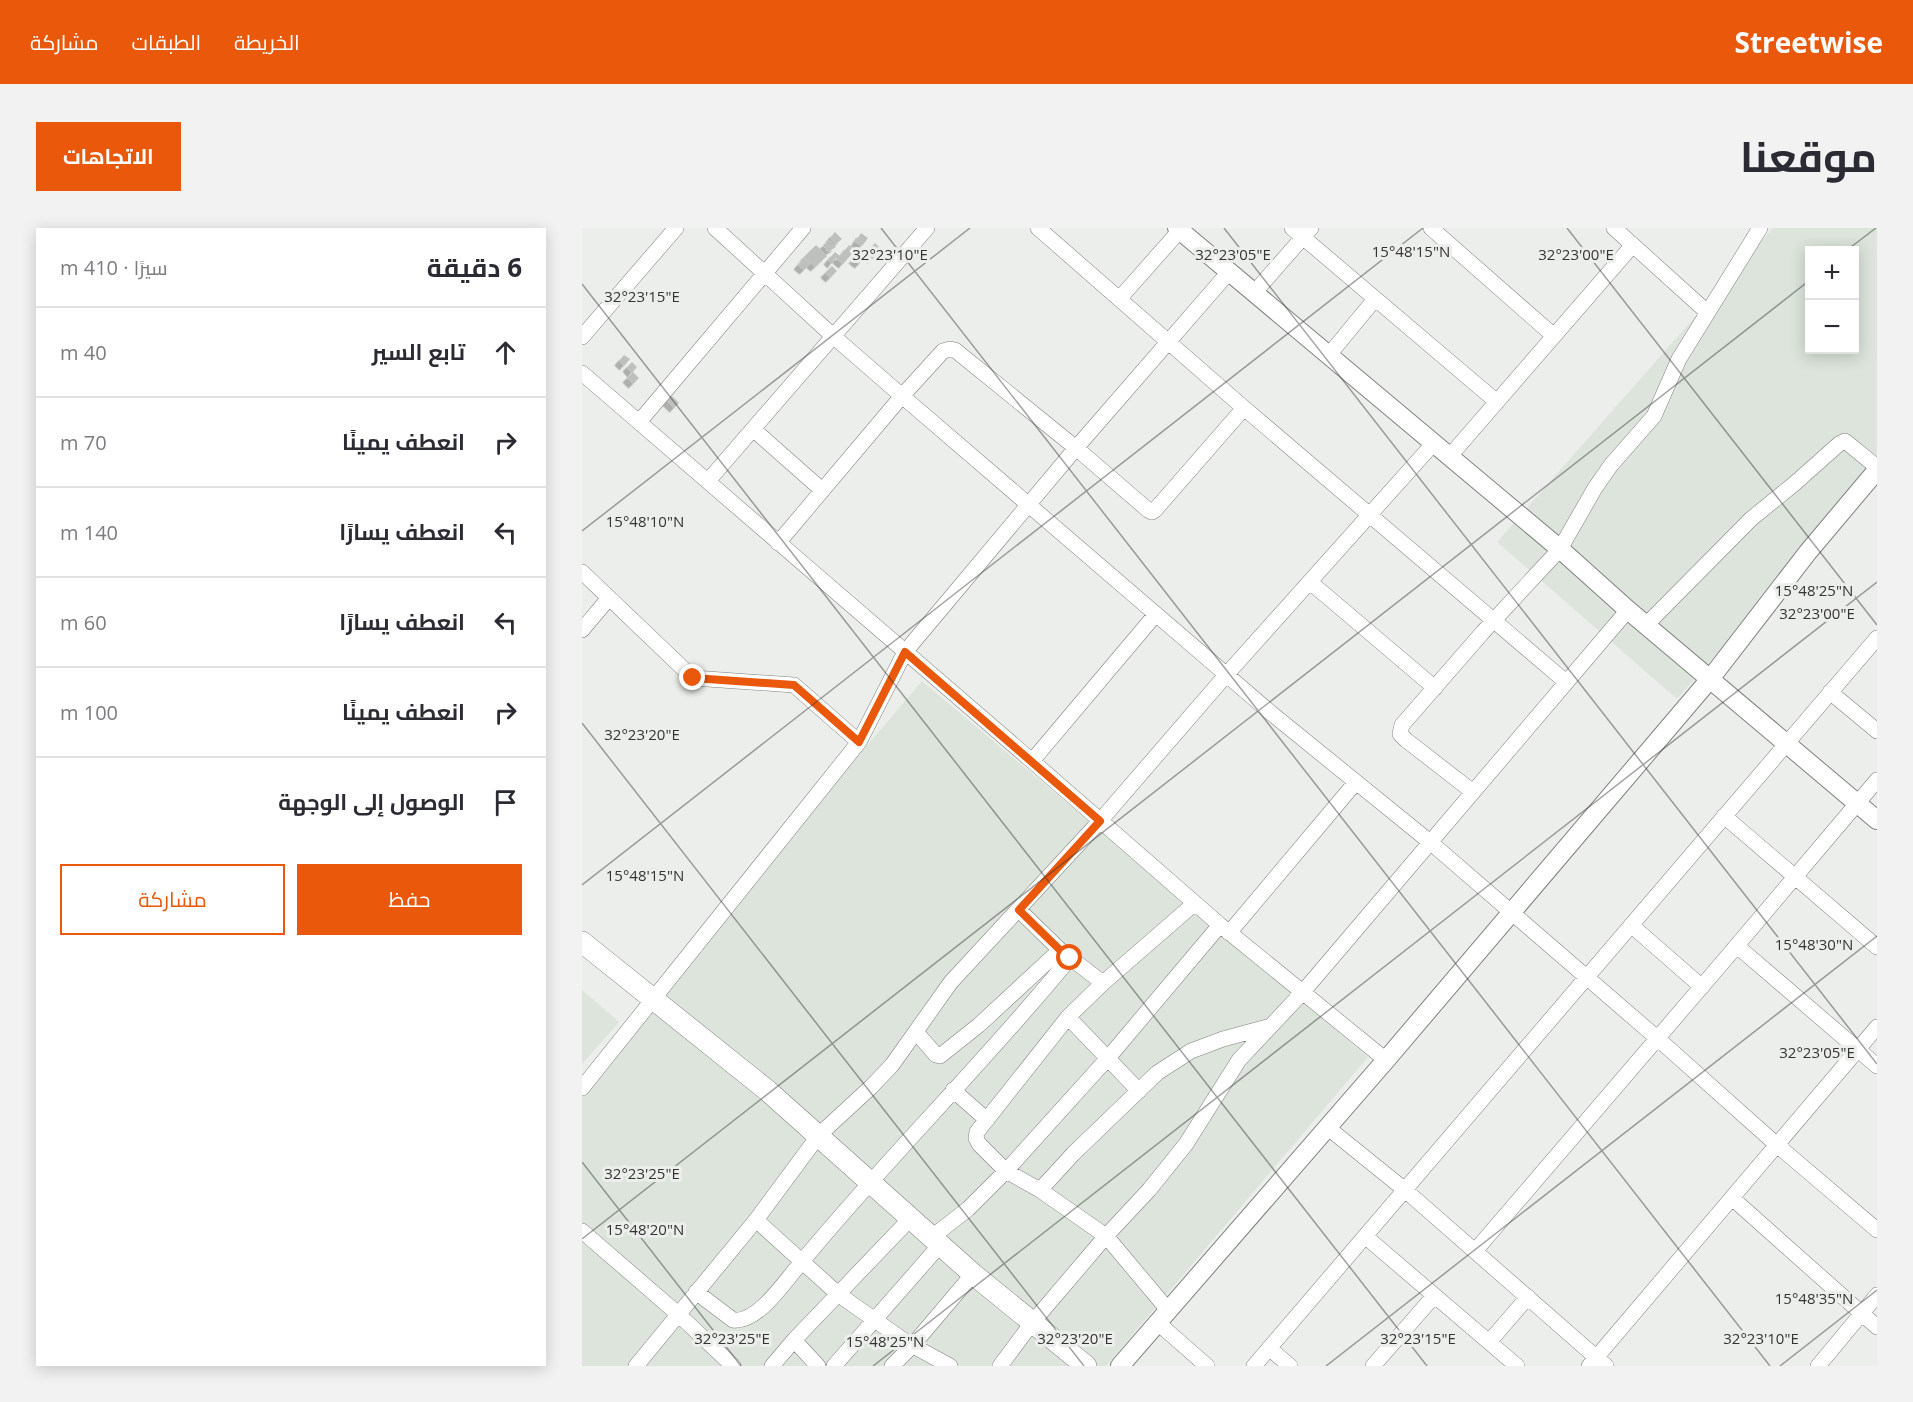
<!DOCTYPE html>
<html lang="ar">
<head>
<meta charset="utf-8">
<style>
	:root { --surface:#fff; --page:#f2f2f3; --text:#2b2b33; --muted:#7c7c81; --line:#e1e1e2; --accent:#ea580c }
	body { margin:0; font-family:"Open Sans",Cairo,sans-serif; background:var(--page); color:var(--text); direction:rtl }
	.controls { position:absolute; right:18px; top:18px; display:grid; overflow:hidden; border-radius:0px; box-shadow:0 3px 15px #0003 }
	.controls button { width:54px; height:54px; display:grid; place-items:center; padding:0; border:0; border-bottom:2px solid var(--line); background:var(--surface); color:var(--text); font:30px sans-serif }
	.stop { position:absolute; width:18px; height:18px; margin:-14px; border:4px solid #ea580c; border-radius:50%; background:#fff }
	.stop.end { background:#ea580c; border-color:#fff; box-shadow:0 2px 6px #0008 }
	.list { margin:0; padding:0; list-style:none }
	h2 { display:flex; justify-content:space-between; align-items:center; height:78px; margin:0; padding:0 24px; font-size:26px }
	h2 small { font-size:20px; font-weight:400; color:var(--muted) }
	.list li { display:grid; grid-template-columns:39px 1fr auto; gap:18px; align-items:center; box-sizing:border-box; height:90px; padding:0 24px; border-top:2px solid var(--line) }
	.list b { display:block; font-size:22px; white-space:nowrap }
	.list em { font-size:20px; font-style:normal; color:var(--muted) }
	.actions { display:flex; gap:12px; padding:18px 24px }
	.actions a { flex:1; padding:14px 0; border:2px solid var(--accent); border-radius:0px; text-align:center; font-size:21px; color:var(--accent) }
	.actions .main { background:var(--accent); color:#fff }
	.icon { flex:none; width:33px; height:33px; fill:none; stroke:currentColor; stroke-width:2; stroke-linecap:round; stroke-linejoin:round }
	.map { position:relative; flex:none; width:1295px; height:1138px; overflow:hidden; direction:ltr; border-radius:0px }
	header { display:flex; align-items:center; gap:36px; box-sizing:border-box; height:84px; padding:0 30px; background:var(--accent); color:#fff }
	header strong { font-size:28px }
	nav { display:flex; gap:33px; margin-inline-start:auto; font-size:21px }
	.intro { display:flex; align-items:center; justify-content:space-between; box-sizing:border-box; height:144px; padding:0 36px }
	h1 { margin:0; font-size:42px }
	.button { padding:15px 27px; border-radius:0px; background:var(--accent); color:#fff; font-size:21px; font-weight:700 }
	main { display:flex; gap:36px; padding:0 36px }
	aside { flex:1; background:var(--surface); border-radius:0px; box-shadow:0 3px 15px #0003 }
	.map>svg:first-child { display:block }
	.built { fill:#dce4db; fill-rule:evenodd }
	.building { fill:#bec0be; filter:url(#shadow) }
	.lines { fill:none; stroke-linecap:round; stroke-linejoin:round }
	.minor-casing { stroke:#7f817f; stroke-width:16 }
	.tertiary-casing { stroke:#7f817f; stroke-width:20 }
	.secondary-casing { stroke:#7f817f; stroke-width:22 }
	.minor { stroke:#fff; stroke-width:15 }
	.tertiary { stroke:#fff; stroke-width:18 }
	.secondary { stroke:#fff; stroke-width:21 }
	.route { stroke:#ea580c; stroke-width:8 }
	.ticks { fill:none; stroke:#333433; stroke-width:1.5; stroke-opacity:0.45 }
	.ticks-label { font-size:15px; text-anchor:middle; fill:#333433; stroke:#eceeeb; stroke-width:6; stroke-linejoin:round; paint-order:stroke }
</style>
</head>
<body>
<header>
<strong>Streetwise</strong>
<nav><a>الخريطة</a><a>الطبقات</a><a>مشاركة</a></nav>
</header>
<div class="intro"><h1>موقعنا</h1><a class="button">الاتجاهات</a></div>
<main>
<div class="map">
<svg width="1295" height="1138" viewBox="0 0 1295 1138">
	<defs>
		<filter id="shadow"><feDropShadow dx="-4.5" dy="4.5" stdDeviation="0" flood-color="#0004"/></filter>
	</defs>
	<rect width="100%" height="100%" fill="#eceeeb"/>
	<path class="built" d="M1191 0H1295V243L1095 471 915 314ZM1228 22H1272V122H1228Z
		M340 453 786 829 524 1138H0V853Z
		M0 762 37 794 0 836Z"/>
	<path class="building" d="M253 4 260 11 254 16 248 10Z
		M279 5 286 10 280 18 273 14Z
		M248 12 254 19 246 24 241 17Z
		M293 15 299 21 290 31 284 25Z
		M234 17 245 28 233 39 222 29Z
		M267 17 273 22 261 36 254 30 250 36 246 32 253 24 258 28Z
		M277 26 282 31 277 36 271 31Z
		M222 30 228 36 222 42 216 37Z
		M250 38 255 43 248 50 243 45Z
		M42 127 48 131 42 138 37 133Z
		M50 134 55 139 50 145 45 139Z
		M51 144 57 150 51 156 45 150Z
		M90 168 97 175 92 180 85 173Z"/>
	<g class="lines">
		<defs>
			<path id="minor" d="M133 0 251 108 320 168 689 485 848 614 1075 810 1195 917 1295 1002
				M456 0 662 180 984 454
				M710 0 915 174
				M849 0 972 108
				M1032 0 1125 84
				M672 65 729 0
				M538 70 600 0
				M0 109 94 0
				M746 128 793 71
				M0 145 450 533 638 697 804 832
				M57 194 221 0
				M171 201 240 262
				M867 229 1050 18
				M126 253 345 0
				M196 315 320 168 361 123 368 121 373 122 494 220 566 282 570 284 573 282 662 180
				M0 344 111 450 212 457 277 514
				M728 354 853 460
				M1064 397 1169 291 1212 256 1257 216 1263 213 1295 239
				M0 402 27 370
				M1248 464 1295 503
				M450 533 574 386
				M891 564 824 512 818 506 820 497 901 404 978 321 1013 260 1029 237 1072 188 1097 131 1178 0
				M1142 588 1295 719
				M437 682 478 722 521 755
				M1049 697 1120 759
				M647 705 774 554
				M1155 718 1295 838
				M486 789 557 863
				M334 804 354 827 358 828 397 797 478 722
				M0 860 277 514 323 424 494 220 647 44
				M371 862 405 892
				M745 899 823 962 1024 1138
				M458 962 491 926 575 845 609 823 641 811 689 798
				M1150 970 1295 1099
				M174 992 256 1066 324 1114 368 1138
				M0 1003 96 1086 151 1138
				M350 1009 386 981 424 943 526 830 638 697
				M784 1009 935 1138
				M893 1023 1140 735 1295 552
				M114 1064 151 1092C174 1095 199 1059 213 1042 300 935 400 838 488 730
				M586 1082 524 1008 458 962 424 943 397 916 394 910 395 904 486 789 521 755 613 675
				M576 1095 625 1138
				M212 1112 236 1138
				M907 1114 946 1069
				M687 1120 708 1138
				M54 1138 174 992 237 907 289 859 310 837 369 754 518 593 645 446 851 216
				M190 1138 212 1112 329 990
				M252 1138 358 1017
				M310 1138 330 1118 391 1046
				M418 1138 450 1095 524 1008 567 962 604 916 657 832 720 765 1046 382
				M672 1138 1295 410
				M791 1138 852 1068
				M1007 1138 1295 799
				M1236 1138 1295 1067"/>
			<path id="tertiary" d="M595 0 978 321 1046 382 1295 592
				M538 1138 804 832 1128 451 1226 324 1295 242"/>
			<path id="secondary" d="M0 714 186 863 391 1046 504 1138"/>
		</defs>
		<use href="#minor" class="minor-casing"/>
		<use href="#tertiary" class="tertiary-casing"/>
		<use href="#secondary" class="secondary-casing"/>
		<use href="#minor" class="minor"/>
		<use href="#tertiary" class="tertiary"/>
		<use href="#secondary" class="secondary"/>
	</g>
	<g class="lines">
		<path class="route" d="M111 450 212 457 277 514 323 424 518 593 437 682 478 722 488 730"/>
	</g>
	<path class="ticks" d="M299 0 1188 1138M642 0 1295 836M985 0 1295 397M1265 22 1294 0M0 56 845 1138M0 303 388 0M0 495 502 1138M0 657 841 0M0 934 159 1138M0 1011 1228 52M291 1138 1295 354M744 1138 1295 708M1198 1138 1295 1062"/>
	<g class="ticks-label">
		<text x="829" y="29">15°48'15"N</text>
		<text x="308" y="32">32°23'10"E</text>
		<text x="651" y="32">32°23'05"E</text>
		<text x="994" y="32">32°23'00"E</text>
		<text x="60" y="74">32°23'15"E</text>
		<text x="63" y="299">15°48'10"N</text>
		<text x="1232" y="368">15°48'25"N</text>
		<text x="1235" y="391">32°23'00"E</text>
		<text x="60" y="512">32°23'20"E</text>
		<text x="63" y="653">15°48'15"N</text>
		<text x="1232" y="722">15°48'30"N</text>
		<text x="1235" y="830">32°23'05"E</text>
		<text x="60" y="951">32°23'25"E</text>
		<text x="63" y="1007">15°48'20"N</text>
		<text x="1232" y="1076">15°48'35"N</text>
		<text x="150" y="1116">32°23'25"E</text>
		<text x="493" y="1116">32°23'20"E</text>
		<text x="836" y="1116">32°23'15"E</text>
		<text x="1179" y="1116">32°23'10"E</text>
		<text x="303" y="1119">15°48'25"N</text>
	</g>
</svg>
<div class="controls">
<button>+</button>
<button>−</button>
</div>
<div class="stop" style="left:488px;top:730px"></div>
<div class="stop end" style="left:111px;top:450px"></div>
</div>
<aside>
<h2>6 دقيقة<small>سيرًا · 410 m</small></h2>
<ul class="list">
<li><svg class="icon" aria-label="ahead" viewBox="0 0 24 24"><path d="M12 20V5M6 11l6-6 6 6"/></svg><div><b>تابع السير</b></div><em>40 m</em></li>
<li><svg class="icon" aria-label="right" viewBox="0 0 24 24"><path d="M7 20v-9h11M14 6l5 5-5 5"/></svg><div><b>انعطف يمينًا</b></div><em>70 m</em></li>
<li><svg class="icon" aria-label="left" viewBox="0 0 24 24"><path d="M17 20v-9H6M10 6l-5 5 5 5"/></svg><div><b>انعطف يسارًا</b></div><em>140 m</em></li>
<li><svg class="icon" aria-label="left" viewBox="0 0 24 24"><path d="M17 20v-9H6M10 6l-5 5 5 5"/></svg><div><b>انعطف يسارًا</b></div><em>60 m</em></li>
<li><svg class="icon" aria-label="right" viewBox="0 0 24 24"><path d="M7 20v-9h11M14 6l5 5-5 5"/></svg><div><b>انعطف يمينًا</b></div><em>100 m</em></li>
<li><svg class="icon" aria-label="arrive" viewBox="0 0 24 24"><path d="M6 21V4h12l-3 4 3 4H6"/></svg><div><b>الوصول إلى الوجهة</b></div></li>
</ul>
<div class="actions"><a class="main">حفظ</a><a>مشاركة</a></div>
</aside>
</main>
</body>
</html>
